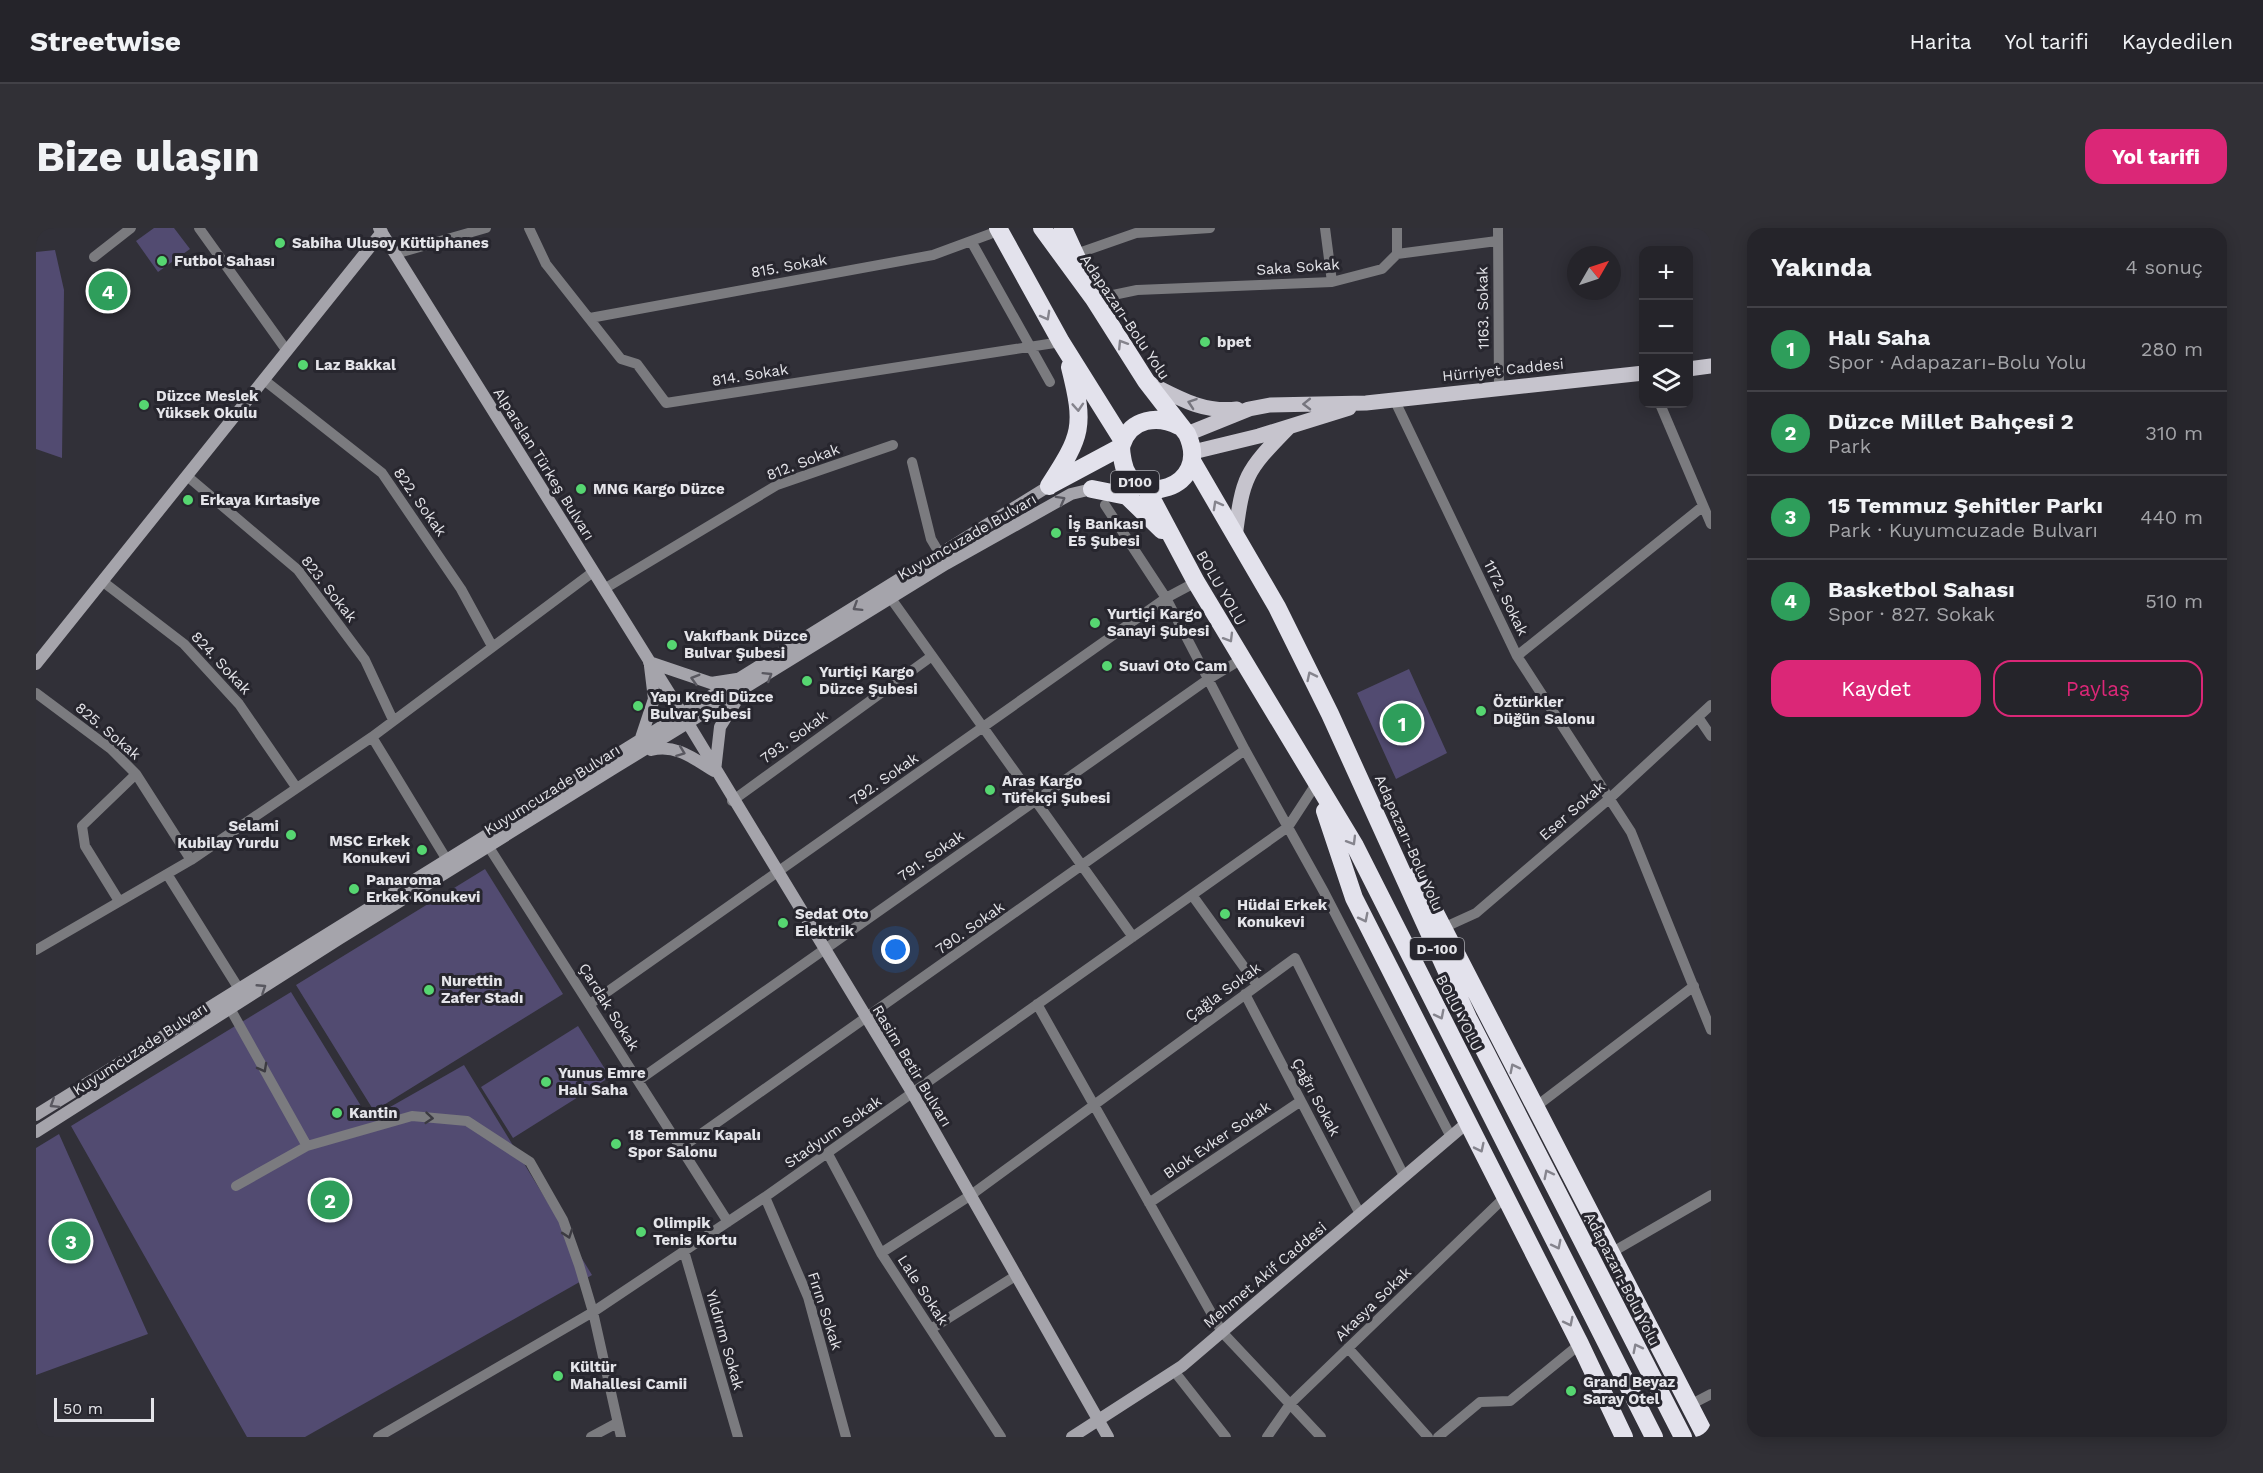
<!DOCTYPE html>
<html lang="tr">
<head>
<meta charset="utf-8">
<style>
	:root { --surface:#25242a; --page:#313036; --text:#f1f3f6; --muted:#a3a4a8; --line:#424147; --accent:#db2777 }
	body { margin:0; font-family:"Work Sans",sans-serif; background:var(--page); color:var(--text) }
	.controls { position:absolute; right:18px; top:18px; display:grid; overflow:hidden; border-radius:12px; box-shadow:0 3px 15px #0003 }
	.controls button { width:54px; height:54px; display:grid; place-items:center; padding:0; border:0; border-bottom:2px solid var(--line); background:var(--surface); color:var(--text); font:30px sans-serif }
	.compass { position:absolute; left:1531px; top:18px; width:54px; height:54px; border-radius:50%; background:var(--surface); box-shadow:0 3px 15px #0003; rotate:51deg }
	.scale { position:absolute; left:18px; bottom:15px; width:100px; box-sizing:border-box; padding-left:6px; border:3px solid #e4e4e9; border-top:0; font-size:16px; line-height:21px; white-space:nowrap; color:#e4e4e9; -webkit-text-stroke:4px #27262e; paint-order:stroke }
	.you { position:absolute; left:860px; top:722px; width:21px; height:21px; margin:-15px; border:4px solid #fff; border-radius:50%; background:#1a73e8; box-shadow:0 0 0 9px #1a73e833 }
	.badge { display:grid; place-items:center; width:39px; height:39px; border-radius:50%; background:var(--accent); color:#fff; font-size:20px; font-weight:700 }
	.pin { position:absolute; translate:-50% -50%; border:3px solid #fff; box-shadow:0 2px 6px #0006 }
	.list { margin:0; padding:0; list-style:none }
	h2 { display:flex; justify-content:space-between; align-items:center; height:78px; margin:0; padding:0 24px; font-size:26px }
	h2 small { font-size:20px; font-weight:400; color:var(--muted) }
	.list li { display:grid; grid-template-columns:39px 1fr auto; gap:18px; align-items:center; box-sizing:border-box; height:84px; padding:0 24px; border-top:2px solid var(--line) }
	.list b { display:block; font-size:22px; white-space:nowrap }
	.list p { margin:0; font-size:20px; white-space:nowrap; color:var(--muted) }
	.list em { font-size:20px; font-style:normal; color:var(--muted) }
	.actions { display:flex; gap:12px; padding:18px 24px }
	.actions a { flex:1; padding:14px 0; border:2px solid var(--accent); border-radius:18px; text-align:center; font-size:21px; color:var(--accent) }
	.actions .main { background:var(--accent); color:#fff }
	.icon { flex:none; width:33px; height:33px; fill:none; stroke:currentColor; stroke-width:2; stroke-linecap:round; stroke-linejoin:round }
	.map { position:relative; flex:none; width:1675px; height:1209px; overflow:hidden; border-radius:18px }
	header { display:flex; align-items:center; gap:36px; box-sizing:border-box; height:84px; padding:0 30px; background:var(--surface); border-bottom:2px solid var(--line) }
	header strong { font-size:28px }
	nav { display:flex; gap:33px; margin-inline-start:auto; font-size:21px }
	.intro { display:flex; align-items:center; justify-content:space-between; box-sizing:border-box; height:144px; padding:0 36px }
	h1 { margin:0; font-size:42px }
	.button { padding:15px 27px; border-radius:18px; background:var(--accent); color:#fff; font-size:21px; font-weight:700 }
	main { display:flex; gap:36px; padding:0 36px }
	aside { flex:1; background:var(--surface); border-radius:18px; box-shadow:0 3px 15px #0003 }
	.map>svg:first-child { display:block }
	.green { fill:#524b71 }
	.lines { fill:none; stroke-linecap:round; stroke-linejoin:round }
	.street { stroke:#7b7b7f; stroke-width:10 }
	.secondary { stroke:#a5a4ab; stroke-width:12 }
	.primary { stroke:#c6c4cd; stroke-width:15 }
	.highway { stroke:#e3e2ec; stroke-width:18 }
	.oneway { stroke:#85848d }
	.oneway2 { stroke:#76757e }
	.oneway3 { stroke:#595860 }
	.oneway4 { stroke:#3c3b42 }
	.poi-dot { fill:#56d671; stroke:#27262e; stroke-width:2 }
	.labels { text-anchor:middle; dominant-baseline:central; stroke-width:6; stroke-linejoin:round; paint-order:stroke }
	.shield { fill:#27262e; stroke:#ababb1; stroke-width:1.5 }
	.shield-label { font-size:14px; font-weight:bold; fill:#e4e4e9 }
	.poi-label { font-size:15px; font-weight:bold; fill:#e4e4e9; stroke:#27262e; text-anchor:start }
	.street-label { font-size:15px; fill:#e4e4e9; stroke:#27262e }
</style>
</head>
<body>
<header>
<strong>Streetwise</strong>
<nav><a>Harita</a><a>Yol tarifi</a><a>Kaydedilen</a></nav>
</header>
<div class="intro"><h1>Bize ulaşın</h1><a class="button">Yol tarifi</a></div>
<main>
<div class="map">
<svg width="1675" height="1209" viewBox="0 0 1675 1209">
	<rect width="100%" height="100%" fill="#313038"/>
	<path class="green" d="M118 0H138L154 21 122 44 100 13Z
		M19 22 28 62 26 230 0 221V24Z
		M1373 441 1411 525 1360 551 1321 465Z
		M449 641 527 766 338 883 260 757Z
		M255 764 333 891 428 837 556 1047 269 1209H211L35 898Z
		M542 798 574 849 477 910 445 859Z
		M23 906 112 1106 0 1147V920Z"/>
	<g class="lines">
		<path class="street" d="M163 0 251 123
			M493 0 510 36 585 131 601 136 630 175 1025 114
			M1289 0 1296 54
			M1361 0V26
			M1462 0 1463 160
			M935 13 1014 154
			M359 26 450 0
			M1040 26 1100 5 1174 0
			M58 29 95 0
			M1058 71 1101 62 1296 54 1346 41 1361 26 1461 13
			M554 90 897 27 954 6
			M228 152 346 245 425 361 456 418
			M1358 171 1481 428 1595 604 1675 802
			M1624 176 1675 296
			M876 234 895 311 908 333
			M151 248 262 342 329 432 357 492
			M1069 277 1130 370 1209 522 1288 664 1415 909
			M66 353 148 416 203 476 260 559
			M568 361 741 257 857 217
			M851 365 1097 709
			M1481 428 1666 279
			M0 465 75 521 100 546 155 632
			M1662 489 1675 508
			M336 509 414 637
			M696 573 896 428
			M449 613 692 994
			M131 646 203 761
			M1156 667 1221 757
			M83 673 49 618 46 598 100 546
			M1407 700 1440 685 1573 571 1675 477
			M0 722 155 632 336 509 557 344
			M1209 766 1324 986
			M191 775 271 918 376 888 431 893 494 934 527 992 543 1037 557 1084 585 1209
			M554 776 1130 370 1160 354
			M1001 776 1186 1104 1285 1209
			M603 852 1171 452 1206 431
			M1498 880 1658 758
			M645 920 1209 522
			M792 926 845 1025 965 1209
			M200 958 271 918
			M729 969 772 1069 810 1209
			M1113 975 1265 873
			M648 1023 702 1209
			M845 1025 935 967 1259 730 1368 948
			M1573 1026 1675 967
			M895 1101 981 1047
			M1312 1120 1392 1209
			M1138 1143 1190 1209
			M1654 1177 1675 1166
			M342 1209 557 1084 729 969 1252 599 1280 556
			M555 1209 581 1195
			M1231 1209 1254 1176 1469 969
			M1402 1209 1444 1174 1474 1173 1544 1116"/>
		<path class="secondary" d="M343 0 647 487 877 866 1072 1209
			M613 434 675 455 701 451
			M0 436 346 4
			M604 513 618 471 614 438
			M615 522C640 516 657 530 678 543
			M679 543 684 499 704 467
			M0 887 1013 258
			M0 904 303 711 580 539 910 336 1035 266 1056 261
			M1036 1209 1146 1138 1432 894"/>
		<path class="primary" d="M1652 141 1675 138
			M1111 154C1141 169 1166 185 1201 181
			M1151 206 1213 181 1234 177 1330 175 1608 145
			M1157 224 1223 208 1313 180
			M1199 309C1207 248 1209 244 1252 200"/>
		<path class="highway" d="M962 0 1025 114 1087 213
			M1006 0 1058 71 1110 153 1151 206C1177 261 1096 283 1087 234 1086 228 1084 221 1086 216 1095 190 1122 187 1143 198
			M1027 0 1050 50
			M1156 233 1241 379 1294 486 1432 790 1647 1209
			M1014 257 1085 219
			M1013 258C1046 207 1049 199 1034 139
			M1110 260 1160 354 1319 618 1618 1209
			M1056 261 1091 268 1126 302
			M1289 583 1318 670 1544 1116 1588 1209
			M1380 648 1670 1209"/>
	</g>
	<defs><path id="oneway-chevron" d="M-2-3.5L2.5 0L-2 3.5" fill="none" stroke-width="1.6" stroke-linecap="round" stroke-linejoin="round" transform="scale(1.5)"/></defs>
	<g class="oneway">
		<use href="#oneway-chevron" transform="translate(1010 88) rotate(61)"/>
		<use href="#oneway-chevron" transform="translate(1086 116) rotate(-122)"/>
		<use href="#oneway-chevron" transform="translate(1042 179) rotate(86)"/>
		<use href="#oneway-chevron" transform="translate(1181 277) rotate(-119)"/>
		<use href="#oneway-chevron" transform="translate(1193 410) rotate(59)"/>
		<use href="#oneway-chevron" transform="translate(1275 448) rotate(-116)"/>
		<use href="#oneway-chevron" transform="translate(1316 613) rotate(59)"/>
		<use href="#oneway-chevron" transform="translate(1328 690) rotate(63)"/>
		<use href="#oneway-chevron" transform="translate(1404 787) rotate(63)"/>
		<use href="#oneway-chevron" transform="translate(1478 840) rotate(-117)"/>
		<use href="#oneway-chevron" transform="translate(1444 920) rotate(64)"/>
		<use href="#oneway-chevron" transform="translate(1512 946) rotate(-117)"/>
		<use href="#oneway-chevron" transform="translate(1521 1017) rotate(63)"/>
		<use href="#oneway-chevron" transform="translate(1533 1094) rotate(63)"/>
		<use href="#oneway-chevron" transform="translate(1601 1120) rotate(-117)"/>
	</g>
	<g class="oneway2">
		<use href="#oneway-chevron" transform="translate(1156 175) rotate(-161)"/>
		<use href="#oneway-chevron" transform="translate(1271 176) rotate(179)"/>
	</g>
	<g class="oneway3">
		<use href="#oneway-chevron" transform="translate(1025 272) rotate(-29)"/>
		<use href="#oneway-chevron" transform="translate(821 379) rotate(148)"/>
		<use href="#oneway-chevron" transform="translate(732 448) rotate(-32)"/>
		<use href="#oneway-chevron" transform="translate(659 451) rotate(-164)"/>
		<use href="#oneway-chevron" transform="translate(645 524) rotate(21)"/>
		<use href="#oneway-chevron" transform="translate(226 760) rotate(-33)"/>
		<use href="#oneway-chevron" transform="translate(18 876) rotate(148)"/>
	</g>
	<g class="oneway4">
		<use href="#oneway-chevron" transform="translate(227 840) rotate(61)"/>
		<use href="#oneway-chevron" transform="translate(393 890) rotate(5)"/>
		<use href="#oneway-chevron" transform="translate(532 1006) rotate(71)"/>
	</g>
	<g class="poi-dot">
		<circle cx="244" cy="15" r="6"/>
		<circle cx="126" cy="33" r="6"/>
		<circle cx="1169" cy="114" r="6"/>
		<circle cx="267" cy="137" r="6"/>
		<circle cx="108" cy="177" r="6"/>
		<circle cx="545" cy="261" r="6"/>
		<circle cx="152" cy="272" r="6"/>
		<circle cx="1020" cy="305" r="6"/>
		<circle cx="1059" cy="395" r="6"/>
		<circle cx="636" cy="417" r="6"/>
		<circle cx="1071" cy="438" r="6"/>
		<circle cx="771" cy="453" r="6"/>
		<circle cx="602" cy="478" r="6"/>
		<circle cx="1445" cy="483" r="6"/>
		<circle cx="954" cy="562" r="6"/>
		<circle cx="255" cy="607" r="6"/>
		<circle cx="386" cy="622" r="6"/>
		<circle cx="318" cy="661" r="6"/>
		<circle cx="1189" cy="686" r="6"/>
		<circle cx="747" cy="695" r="6"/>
		<circle cx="393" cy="762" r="6"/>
		<circle cx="510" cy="854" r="6"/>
		<circle cx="301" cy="885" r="6"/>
		<circle cx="580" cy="916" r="6"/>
		<circle cx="605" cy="1004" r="6"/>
		<circle cx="522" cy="1148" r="6"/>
		<circle cx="1535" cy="1163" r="6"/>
	</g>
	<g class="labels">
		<g class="shield">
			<rect x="1075" y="243" width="48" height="22" rx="4.5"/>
			<rect x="1374" y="710" width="54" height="22" rx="4.5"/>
		</g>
		<g class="shield-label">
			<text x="1099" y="254">D100</text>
			<text x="1401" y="721">D-100</text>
		</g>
		<g class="poi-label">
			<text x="256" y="15">Sabiha Ulusoy Kütüphanes</text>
			<text x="138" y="33">Futbol Sahası</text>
			<text x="1181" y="114">bpet</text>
			<text x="279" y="137">Laz Bakkal</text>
			<text x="120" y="168">Düzce Meslek<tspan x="120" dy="17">Yüksek Okulu</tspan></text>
			<text x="557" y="261">MNG Kargo Düzce</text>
			<text x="164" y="272">Erkaya Kırtasiye</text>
			<text x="1032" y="296">İş Bankası<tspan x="1032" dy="17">E5 Şubesi</tspan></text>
			<text x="1071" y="386">Yurtiçi Kargo<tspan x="1071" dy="17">Sanayi Şubesi</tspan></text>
			<text x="648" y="408">Vakıfbank Düzce<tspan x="648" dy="17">Bulvar Şubesi</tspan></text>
			<text x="1083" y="438">Suavi Oto Cam</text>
			<text x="783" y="444">Yurtiçi Kargo<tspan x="783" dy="17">Düzce Şubesi</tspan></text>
			<text x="614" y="469">Yapı Kredi Düzce<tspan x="614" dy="17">Bulvar Şubesi</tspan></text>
			<text x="1457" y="474">Öztürkler<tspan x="1457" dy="17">Düğün Salonu</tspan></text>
			<text x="966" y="553">Aras Kargo<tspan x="966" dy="17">Tüfekçi Şubesi</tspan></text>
			<text x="243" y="598" text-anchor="end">Selami<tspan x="243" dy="17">Kubilay Yurdu</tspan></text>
			<text x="374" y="613" text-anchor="end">MSC Erkek<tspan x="374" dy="17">Konukevi</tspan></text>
			<text x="330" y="652">Panaroma<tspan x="330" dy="17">Erkek Konukevi</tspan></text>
			<text x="1201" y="677">Hüdai Erkek<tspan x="1201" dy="17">Konukevi</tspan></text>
			<text x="759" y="686">Sedat Oto<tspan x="759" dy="17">Elektrik</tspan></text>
			<text x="405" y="753">Nurettin<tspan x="405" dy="17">Zafer Stadı</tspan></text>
			<text x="522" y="845">Yunus Emre<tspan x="522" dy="17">Halı Saha</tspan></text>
			<text x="313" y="885">Kantin</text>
			<text x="592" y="907">18 Temmuz Kapalı<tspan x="592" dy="17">Spor Salonu</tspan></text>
			<text x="617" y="995">Olimpik<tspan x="617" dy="17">Tenis Kortu</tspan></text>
			<text x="534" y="1139">Kültür<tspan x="534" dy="17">Mahallesi Camii</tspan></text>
			<text x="1547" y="1154">Grand Beyaz<tspan x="1547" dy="17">Saray Otel</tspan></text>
		</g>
		<g class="street-label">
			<text transform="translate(753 38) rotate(-10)">815. Sokak</text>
			<text transform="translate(1262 39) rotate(-4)">Saka Sokak</text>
			<text transform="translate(1447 80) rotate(-91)">1163. Sokak</text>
			<text transform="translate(1089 89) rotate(56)">Adapazarı-Bolu Yolu</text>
			<text transform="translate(1467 142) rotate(-6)">Hürriyet Caddesi</text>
			<text transform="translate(714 147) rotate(-9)">814. Sokak</text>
			<text transform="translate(767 234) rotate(-21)">812. Sokak</text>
			<text transform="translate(508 236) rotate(58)">Alparslan Türkeş Bulvarı</text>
			<text transform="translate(384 274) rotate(55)">822. Sokak</text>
			<text transform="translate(931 309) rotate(-30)">Kuyumcuzade Bulvarı</text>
			<text transform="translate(1185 360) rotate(60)">BOLU YOLU</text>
			<text transform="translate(293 361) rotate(52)">823. Sokak</text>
			<text transform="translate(1470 370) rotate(64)">1172. Sokak</text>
			<text transform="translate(185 435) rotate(47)">824. Sokak</text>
			<text transform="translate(72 503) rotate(40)">825. Sokak</text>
			<text transform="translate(758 509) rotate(-36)">793. Sokak</text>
			<text transform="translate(848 551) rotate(-35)">792. Sokak</text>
			<text transform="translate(516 562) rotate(-32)">Kuyumcuzade Bulvarı</text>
			<text transform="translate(1536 583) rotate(-41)">Eser Sokak</text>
			<text transform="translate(1373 615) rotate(66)">Adapazarı-Bolu Yolu</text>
			<text transform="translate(895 628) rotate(-35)">791. Sokak</text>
			<text transform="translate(934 700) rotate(-35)">790. Sokak</text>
			<text transform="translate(1187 764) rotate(-36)">Çağla Sokak</text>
			<text transform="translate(573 779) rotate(58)">Çardak Sokak</text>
			<text transform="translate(1423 785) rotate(63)">BOLU YOLU</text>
			<text transform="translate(104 821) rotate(-33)">Kuyumcuzade Bulvarı</text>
			<text transform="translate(876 838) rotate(59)">Rasim Betir Bulvarı</text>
			<text transform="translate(1280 869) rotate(62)">Çağrı Sokak</text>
			<text transform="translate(797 904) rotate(-35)">Stadyum Sokak</text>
			<text transform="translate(1181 912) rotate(-34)">Blok Evker Sokak</text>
			<text transform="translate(1229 1047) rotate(-40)">Mehmet Akif Caddesi</text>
			<text transform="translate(1586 1051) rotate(63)">Adapazarı-Bolu Yolu</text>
			<text transform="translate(887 1062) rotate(57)">Lale Sokak</text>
			<text transform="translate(1337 1076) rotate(-44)">Akasya Sokak</text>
			<text transform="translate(789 1083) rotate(72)">Fırın Sokak</text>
			<text transform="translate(689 1112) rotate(74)">Yıldırım Sokak</text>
		</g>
	</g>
</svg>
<div class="controls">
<button>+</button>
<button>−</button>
<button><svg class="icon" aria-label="layers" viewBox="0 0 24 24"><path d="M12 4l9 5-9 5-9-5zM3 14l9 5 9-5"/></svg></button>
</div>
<svg class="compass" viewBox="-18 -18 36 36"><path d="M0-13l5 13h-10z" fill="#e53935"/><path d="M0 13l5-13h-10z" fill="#a3a4a8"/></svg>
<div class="scale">50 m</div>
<div class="you"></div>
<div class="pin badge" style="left:1366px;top:495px;background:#2e9e5b">1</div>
<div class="pin badge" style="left:294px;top:972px;background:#2e9e5b">2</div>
<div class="pin badge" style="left:35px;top:1013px;background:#2e9e5b">3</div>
<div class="pin badge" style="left:72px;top:63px;background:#2e9e5b">4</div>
</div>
<aside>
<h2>Yakında<small>4 sonuç</small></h2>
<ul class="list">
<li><span class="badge" style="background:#2e9e5b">1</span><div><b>Halı Saha</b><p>Spor · Adapazarı-Bolu Yolu</p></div><em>280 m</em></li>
<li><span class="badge" style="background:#2e9e5b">2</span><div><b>Düzce Millet Bahçesi 2</b><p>Park</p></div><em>310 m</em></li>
<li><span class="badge" style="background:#2e9e5b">3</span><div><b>15 Temmuz Şehitler Parkı</b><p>Park · Kuyumcuzade Bulvarı</p></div><em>440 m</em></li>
<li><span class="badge" style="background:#2e9e5b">4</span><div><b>Basketbol Sahası</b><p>Spor · 827. Sokak</p></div><em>510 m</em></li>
</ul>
<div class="actions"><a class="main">Kaydet</a><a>Paylaş</a></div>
</aside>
</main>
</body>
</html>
